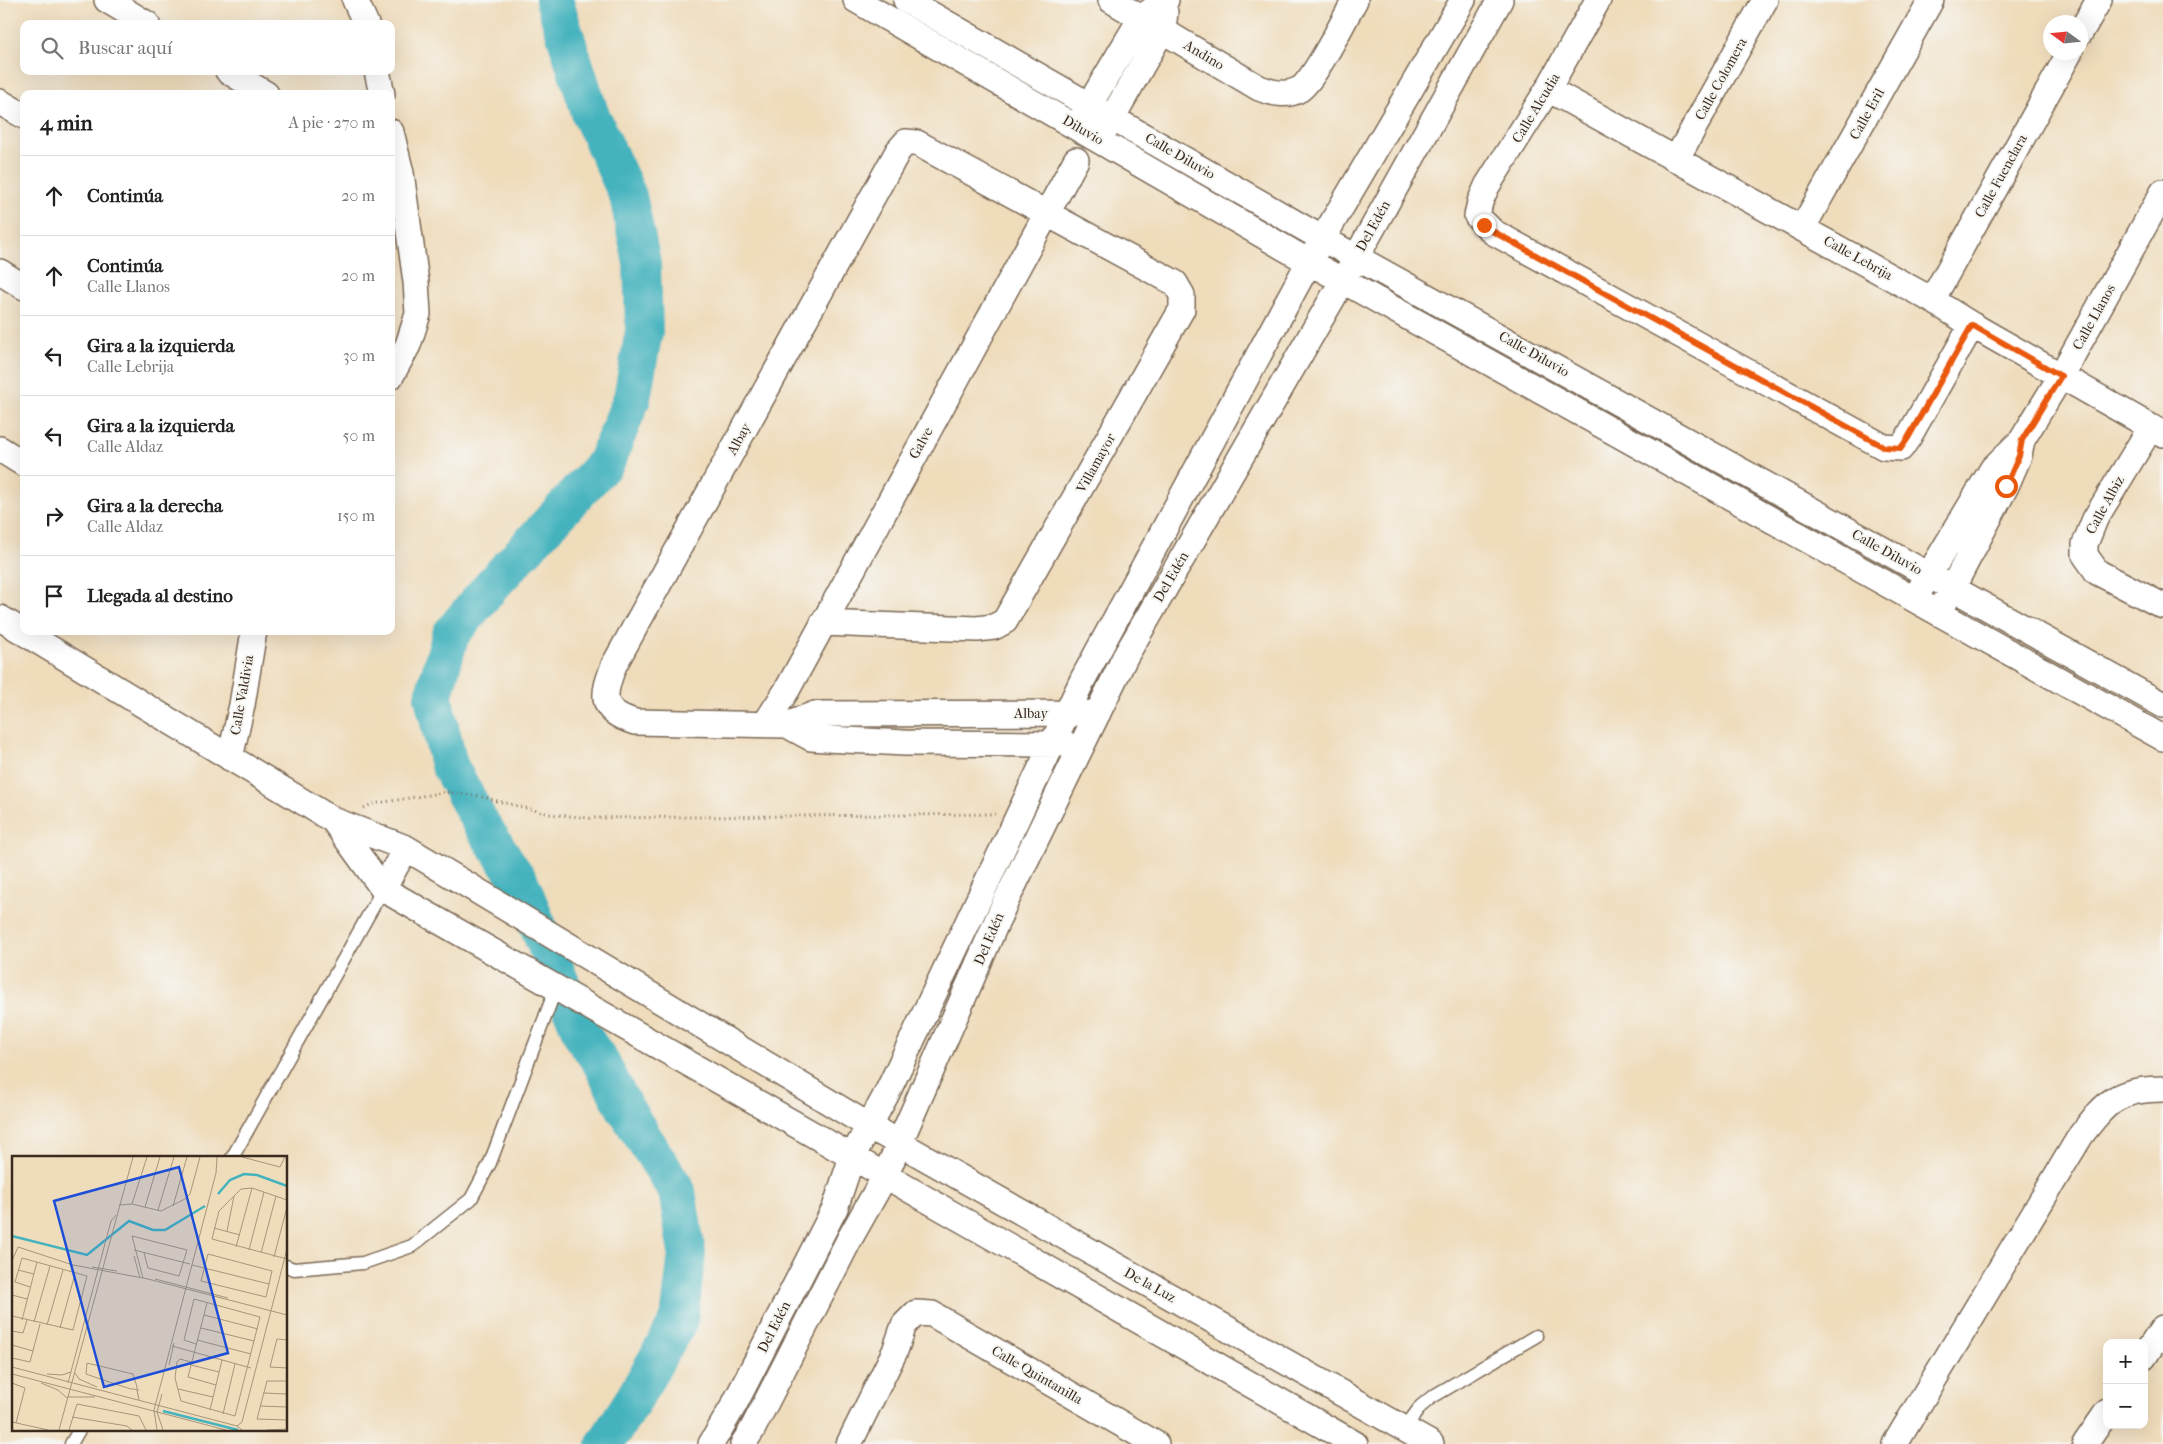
<!DOCTYPE html>
<html lang="es">
<head>
<meta charset="utf-8">
<style>
	:root { --surface:#fff; --page:#f6f6f6; --text:#222; --muted:#767676; --line:#e0e0e0 }
	body { margin:0; font-family:"IM FELL French Canon",serif; background:var(--page); color:var(--text) }
	.controls { position:absolute; right:15px; bottom:15px; display:grid; overflow:hidden; border-radius:10px; box-shadow:0 5px 20px #0002 }
	.controls button { width:45px; height:45px; display:grid; place-items:center; padding:0; border:0; border-bottom:1px solid var(--line); background:var(--surface); color:var(--text); font:25px sans-serif }
	.compass { position:absolute; left:2043px; top:15px; width:45px; height:45px; border-radius:50%; background:var(--surface); box-shadow:0 5px 20px #0002; rotate:285deg }
	.stop { position:absolute; width:15px; height:15px; margin:-11px; border:4px solid #ea580c; border-radius:50%; background:#fff }
	.stop.end { background:#ea580c; border-color:#fff; box-shadow:0 1px 5px #0008 }
	.list { margin:0; padding:0; list-style:none }
	h2 { display:flex; justify-content:space-between; align-items:center; height:65px; margin:0; padding:0 20px; font-size:21px }
	h2 small { font-size:16px; font-weight:400; color:var(--muted) }
	.list li { display:grid; grid-template-columns:32px 1fr auto; gap:15px; align-items:center; box-sizing:border-box; height:80px; padding:0 20px; border-top:1px solid var(--line) }
	.list b { display:block; font-size:19px; white-space:nowrap }
	.list p { margin:0; font-size:16px; white-space:nowrap; color:var(--muted) }
	.list em { font-size:16px; font-style:normal; color:var(--muted) }
	.icon { flex:none; width:28px; height:28px; fill:none; stroke:currentColor; stroke-width:2; stroke-linecap:round; stroke-linejoin:round }
	.map { position:relative; flex:none; width:2163px; height:1444px; overflow:hidden }
	.search { position:absolute; background:var(--surface); box-shadow:0 5px 20px #0002; left:20px; top:20px; width:375px; height:55px; display:flex; align-items:center; gap:12px; box-sizing:border-box; padding:0 18px; border-radius:10px; color:var(--muted); font-size:19px }
	.panel { position:absolute; background:var(--surface); box-shadow:0 5px 20px #0002; left:20px; top:90px; width:375px; height:545px; border-radius:10px }
	.map>svg:first-child { display:block }
	.lines { fill:none; stroke-linecap:round; stroke-linejoin:round }
	.river { stroke:#44b3be; stroke-width:38 }
	.service-casing { stroke:#7a6855; stroke-width:15 }
	.minor-casing { stroke:#7a6855; stroke-width:28 }
	.path { stroke:#7a6855; stroke-width:3; stroke-dasharray:1 4; stroke-linecap:butt }
	.service { stroke:#fff; stroke-width:12 }
	.minor { stroke:#fff; stroke-width:25 }
	.route { stroke:#ea580c; stroke-width:6 }
	.labels { text-anchor:middle; dominant-baseline:central; stroke-width:4; stroke-linejoin:round; paint-order:stroke }
	.street-label { font-size:14px; fill:#3b2a1e; stroke:#f6f6f2 }
	.inset-river { fill:none; stroke:#44b3be; stroke-width:2.5 }
	.inset-road { fill:none; stroke:#a7957c; stroke-width:1 }
	.view { fill:#1d4ed8; fill-opacity:0.15; stroke:#1d4ed8; stroke-width:2.5 }
	.inset-edge { fill:none; stroke:#3b2a1e; stroke-width:2.5 }
</style>
</head>
<body>
<div class="map">
<svg width="2163" height="1444" viewBox="0 0 2163 1444">
	<rect width="100%" height="100%" fill="#f6f6f2"/>
	<filter id="ink" filterUnits="userSpaceOnUse"><feTurbulence type="fractalNoise" baseFrequency=".02" numOctaves="2"/><feDisplacementMap in="SourceGraphic" scale="10" xChannelSelector="R" yChannelSelector="G"/><feConvolveMatrix kernelMatrix="1 2 1 2 8 2 1 2 1" color-interpolation-filters="sRGB"/></filter>
	<filter id="wash" filterUnits="userSpaceOnUse"><feTurbulence type="fractalNoise" baseFrequency=".0096" numOctaves="4" result="noise"/><feDisplacementMap in="SourceGraphic" scale="20" xChannelSelector="R" yChannelSelector="G"/><feGaussianBlur stdDeviation="1.12" result="paint"/><feColorMatrix in="noise" values="0 0 0 0 0 0 0 0 0 0 0 0 0 0 0 0 0 1.4 0 .05"/><feComposite in="paint" operator="in"/></filter>
	<g filter="url(#wash)">
		<rect width="100%" height="100%" fill="#efdcbb"/>
		<g class="lines">
			<path class="river" d="M554 0 590 113 628 196 642 263 644 331 632 398 606 462 492 585 451 634 433 697 449 765 480 822 521 884 582 1035 601 1063 624 1107 677 1191 687 1253 679 1320 635 1397 605 1444"/>
		</g>
	</g>
	<g filter="url(#ink)">
		<g class="lines">
			<defs>
				<path id="service" d="M232 1158 383 889
					M286 1266 294 1269 363 1263 412 1246 471 1199 490 1163 556 988
					M1404 1429 1421 1406 1432 1397 1536 1336
					M71 1444 79 1430"/>
				<path id="minor" d="M107 0 147 24
					M355 0 366 24
					M856 0 1309 262 2163 738
					M906 0 1323 239 2163 705
					M1111 0 1259 88C1272 93 1287 97 1300 89 1315 79 1345 18 1355 0
					M1598 0 1548 89 1487 186 1480 202 1477 216 1493 232 1884 447 1901 448 1908 438 1972 325
					M2080 33 2099 0
					M228 71 266 94
					M377 71 382 94
					M1548 89 1932 300 1972 325 2163 434
					M0 102 24 116
					M1081 119 1141 18 1166 0
					M391 132 401 173 416 282 418 314 408 345 391 376
					M1104 132 1163 29 1165 12
					M1677 158 1765 0
					M1803 227 1931 0
					M0 272 24 287
					M1932 300 2070 52
					M2151 427 2095 519 2085 544V555L2097 572 2163 606
					M0 449 24 464
					M1921 588 1993 468 2022 440 2061 376 2163 192
					M1945 602 2006 486 2019 456 2022 440
					M0 618 333 820 406 848 869 1126 1431 1444
					M823 623 977 629 994 627 1005 621 1182 309V295L1175 283 917 143 906 142 898 151 614 665C602 696 599 711 635 722L787 725 815 714 1098 713
					M765 724 787 690 1076 160
					M787 725 811 738 826 739 905 743 1066 744
					M230 758 242 705 254 631
					M333 820 383 889 1355 1444
					M383 889 406 848
					M2144 1357 2163 1328
					M711 1444 734 1405 835 1208 852 1157 886 1095 1083 679 1309 262 1463 0
					M743 1444 752 1430 850 1238 885 1176 1004 905 1125 657 1357 256 1500 0
					M849 1444 895 1351 904 1325 916 1313 932 1314 1156 1444
					M1895 1444 2081 1135C2107 1101 2118 1089 2163 1089
					M2085 1444 2107 1412"/>
			</defs>
			<use href="#service" class="service-casing"/>
			<use href="#minor" class="minor-casing"/>
			<path class="path" d="M364 808 372 804 447 792 479 796 549 814 590 818 995 814"/>
			<use href="#service" class="service"/>
			<use href="#minor" class="minor"/>
		</g>
	</g>
	<g class="lines" filter="url(#ink)">
		<path class="route" d="M1484 225 1494 232 1884 447 1901 448 1908 438 1972 325 2061 376 2022 440 2019 456 2006 486"/>
	</g>
	<g class="labels">
		<g class="street-label">
			<text transform="translate(1204 55) rotate(31)">Andino</text>
			<text transform="translate(1721 79) rotate(-61)">Calle Colomera</text>
			<text transform="translate(1536 108) rotate(-59)">Calle Alcudia</text>
			<text transform="translate(1867 114) rotate(-61)">Calle Eril</text>
			<text transform="translate(1083 130) rotate(30)">Diluvio</text>
			<text transform="translate(1180 156) rotate(30)">Calle Diluvio</text>
			<text transform="translate(2001 176) rotate(-61)">Calle Fuenclara</text>
			<text transform="translate(1373 226) rotate(-61)">Del Edén</text>
			<text transform="translate(1858 258) rotate(29)">Calle Lebrija</text>
			<text transform="translate(2094 317) rotate(-61)">Calle Llanos</text>
			<text transform="translate(1534 354) rotate(29)">Calle Diluvio</text>
			<text transform="translate(739 439) rotate(-61)">Albay</text>
			<text transform="translate(921 443) rotate(-61)">Galve</text>
			<text transform="translate(1096 463) rotate(-61)">Villamayor</text>
			<text transform="translate(2105 505) rotate(-61)">Calle Albiz</text>
			<text transform="translate(1887 552) rotate(29)">Calle Diluvio</text>
			<text transform="translate(1171 577) rotate(-60)">Del Edén</text>
			<text transform="translate(242 695) rotate(-80)">Calle Valdivia</text>
			<text x="1031" y="713">Albay</text>
			<text transform="translate(989 939) rotate(-67)">Del Edén</text>
			<text transform="translate(1150 1285) rotate(29)">De la Luz</text>
			<text transform="translate(774 1327) rotate(-63)">Del Edén</text>
			<text transform="translate(1037 1375) rotate(30)">Calle Quintanilla</text>
		</g>
	</g>
	<g transform="translate(12 1156)">
		<rect width="275" height="275" fill="#efdcbb"/>
		<path class="inset-river" d="M206 38 218 24 232 18 245 19 275 30M0 80 75 99 117 65 141 74H153L193 50M151 255 226 274"/>
		<path class="inset-road" d="M230 1 268 11 273 1M275 44 240 32 229 33 207 55 200 83 275 103M120 48 135 1M107 49 120 48 149 55 173 43 178 38 188 1M161 50 175 1M133 51 148 1M146 54 162 1M202 72 228 79M215 75 222 40M224 91 240 32M122 94 178 108M237 94 252 36M249 97 264 40M196 98 260 115 254 141 189 125ZM122 100 128 122M262 101 275 51M0 105 6 91 61 109 136 123 275 159M180 109 257 128M80 111 105 115M6 114 22 118M131 122 120 80 175 94 167 120 136 112 132 97M143 123 216 142M0 139 15 143M195 147 176 221 204 229M192 159 246 173M0 160 61 174 75 120 10 102 3 126 18 131M10 164 25 106M22 166 38 110M35 169 51 114M48 172 63 118M189 172 242 185M0 175 11 177 15 164M185 184 239 198M275 184 265 183 258 211 275 212M0 189 21 195M160 190 239 212M0 202 18 206 28 168M179 206 168 203 165 206 163 222 169 245 223 260 248 161 182 143 172 184 184 188M157 209 162 187M179 209 207 216M0 211 225 270 230 274M63 217 67 223 85 231M0 218 214 274M35 218 50 219 59 216M275 225H255L245 263 275 264M0 227 13 232 4 267M29 227 46 234 55 242M56 227 99 65 104 59M166 233 201 241M127 234H125L122 233H119L103 228 74 218 75 207 121 218 125 231V234L127 244M251 237 275 238M150 238 145 256 151 274M55 241H83M248 250 275 251M198 254 210 204M211 258 223 208M60 261 115 270 120 274M0 266 36 274M225 270 230 266 275 93M47 274 121 1M57 274 65 248 127 260 134 274M145 274 142 254 204 17 205 1M254 274 275 273"/>
		<path class="view" d="M167 11 216 197 92 231 42 45Z"/>
		<rect width="275" height="275" class="inset-edge"/>
	</g>
</svg>
<div class="controls">
<button>+</button>
<button>−</button>
</div>
<svg class="compass" viewBox="-18 -18 36 36"><path d="M0-13l5 13h-10z" fill="#e53935"/><path d="M0 13l5-13h-10z" fill="#767676"/></svg>
<div class="stop" style="left:2006px;top:486px"></div>
<div class="stop end" style="left:1484px;top:225px"></div>
<div class="search"><svg class="icon" aria-label="search" viewBox="0 0 24 24"><circle cx="10" cy="10" r="6"/><path d="M15 15l6 6"/></svg>Buscar aquí</div>
<section class="panel">
<h2>4 min<small>A pie · 270 m</small></h2>
<ul class="list">
<li><svg class="icon" aria-label="ahead" viewBox="0 0 24 24"><path d="M12 20V5M6 11l6-6 6 6"/></svg><div><b>Continúa</b></div><em>20 m</em></li>
<li><svg class="icon" aria-label="ahead" viewBox="0 0 24 24"><path d="M12 20V5M6 11l6-6 6 6"/></svg><div><b>Continúa</b><p>Calle Llanos</p></div><em>20 m</em></li>
<li><svg class="icon" aria-label="left" viewBox="0 0 24 24"><path d="M17 20v-9H6M10 6l-5 5 5 5"/></svg><div><b>Gira a la izquierda</b><p>Calle Lebrija</p></div><em>30 m</em></li>
<li><svg class="icon" aria-label="left" viewBox="0 0 24 24"><path d="M17 20v-9H6M10 6l-5 5 5 5"/></svg><div><b>Gira a la izquierda</b><p>Calle Aldaz</p></div><em>50 m</em></li>
<li><svg class="icon" aria-label="right" viewBox="0 0 24 24"><path d="M7 20v-9h11M14 6l5 5-5 5"/></svg><div><b>Gira a la derecha</b><p>Calle Aldaz</p></div><em>150 m</em></li>
<li><svg class="icon" aria-label="arrive" viewBox="0 0 24 24"><path d="M6 21V4h12l-3 4 3 4H6"/></svg><div><b>Llegada al destino</b></div></li>
</ul>
</section>
</div>
</body>
</html>
